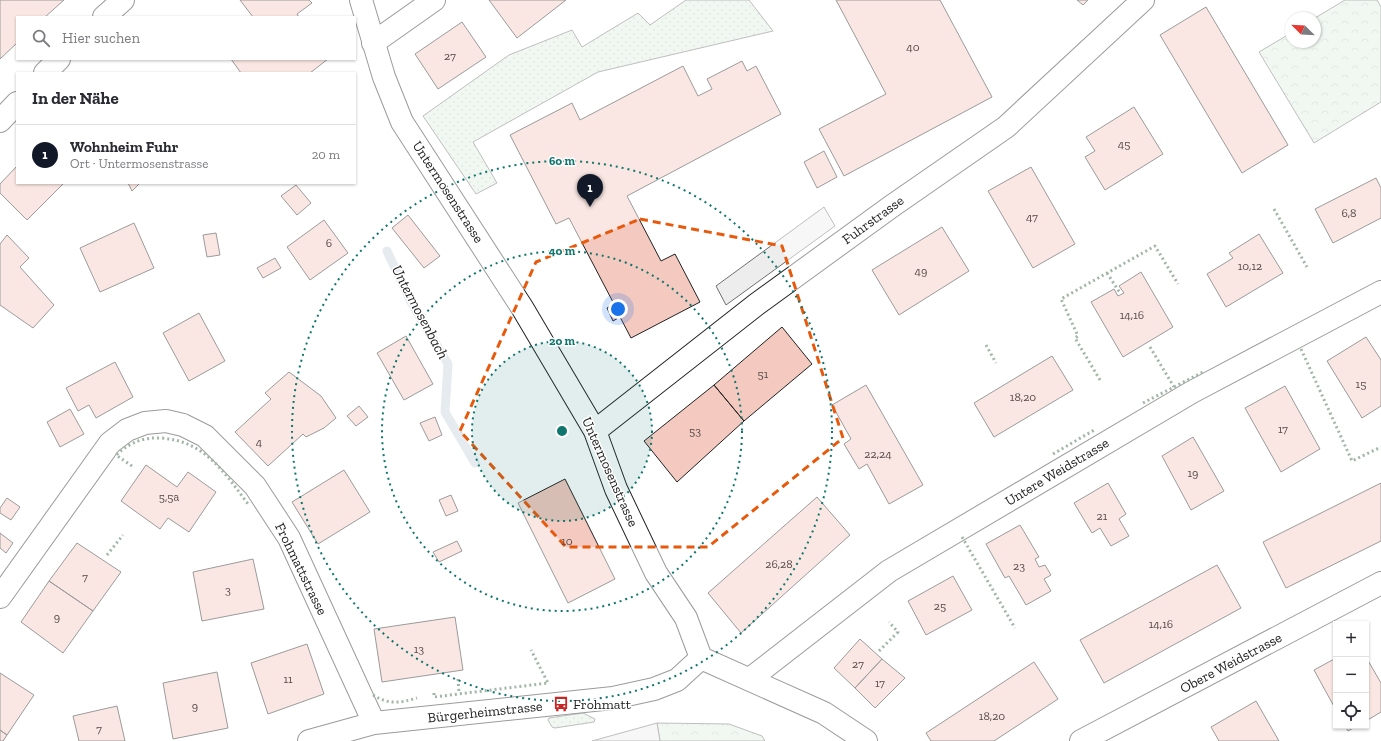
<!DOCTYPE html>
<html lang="de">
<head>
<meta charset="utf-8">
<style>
	:root { --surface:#fff; --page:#f2f2f3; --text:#2b2b33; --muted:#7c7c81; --line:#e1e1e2; --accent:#111827 }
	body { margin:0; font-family:"Zilla Slab",serif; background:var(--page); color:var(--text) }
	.controls { position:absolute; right:12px; bottom:12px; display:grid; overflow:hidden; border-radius:0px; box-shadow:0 1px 3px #0004 }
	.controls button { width:36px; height:36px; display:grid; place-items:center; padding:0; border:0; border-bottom:1px solid var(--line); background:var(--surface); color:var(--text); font:20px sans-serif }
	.compass { position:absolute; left:1285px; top:12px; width:36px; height:36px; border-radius:50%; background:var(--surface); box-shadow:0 1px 3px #0004; rotate:294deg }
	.you { position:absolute; left:618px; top:309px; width:14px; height:14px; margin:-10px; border:3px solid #fff; border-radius:50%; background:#1a73e8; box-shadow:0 0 0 6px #1a73e833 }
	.badge { display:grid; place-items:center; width:26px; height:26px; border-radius:50%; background:var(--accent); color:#fff; font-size:13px; font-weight:700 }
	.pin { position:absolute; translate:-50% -33px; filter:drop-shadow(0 1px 2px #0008) }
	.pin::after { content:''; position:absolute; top:21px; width:14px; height:12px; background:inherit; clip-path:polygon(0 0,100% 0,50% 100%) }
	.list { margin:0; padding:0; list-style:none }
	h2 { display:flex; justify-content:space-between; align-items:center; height:52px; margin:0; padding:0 16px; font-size:17px }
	h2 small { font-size:13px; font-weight:400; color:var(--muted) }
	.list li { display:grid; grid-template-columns:26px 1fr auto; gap:12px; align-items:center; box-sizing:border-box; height:60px; padding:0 16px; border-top:1px solid var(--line) }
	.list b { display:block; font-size:15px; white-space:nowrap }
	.list p { margin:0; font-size:13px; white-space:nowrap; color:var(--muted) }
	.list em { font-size:13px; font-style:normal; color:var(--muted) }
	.icon { flex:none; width:22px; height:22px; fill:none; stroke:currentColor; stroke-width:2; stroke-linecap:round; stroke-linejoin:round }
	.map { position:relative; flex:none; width:1381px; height:741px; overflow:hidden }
	.search { position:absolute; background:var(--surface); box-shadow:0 1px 3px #0004; left:16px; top:16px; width:340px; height:44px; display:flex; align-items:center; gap:10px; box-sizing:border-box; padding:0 14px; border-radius:0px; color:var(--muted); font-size:15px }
	.panel { position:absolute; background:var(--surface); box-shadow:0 1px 3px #0004; left:16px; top:72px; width:340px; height:112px; border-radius:0px }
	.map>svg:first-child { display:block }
	.grass { fill:url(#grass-dots); stroke:#6f6f6f }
	.forest { fill:url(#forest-crowns); stroke:#6f6f6f }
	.parking { fill:#ededed; stroke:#6f6f6f }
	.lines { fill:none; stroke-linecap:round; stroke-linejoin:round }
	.stream { stroke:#c7d3dd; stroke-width:9 }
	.building { fill:#f3c9c0; stroke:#222 }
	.street-casing { stroke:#222; stroke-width:24 }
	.secondary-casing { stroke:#222; stroke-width:24 }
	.street { stroke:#fff; stroke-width:22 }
	.secondary { stroke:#fff; stroke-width:22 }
	.hedge { stroke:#2f5e38; stroke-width:3; stroke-dasharray:2 3; stroke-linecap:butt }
	.marked { fill:none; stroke:#e8590c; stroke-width:3; stroke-dasharray:8 5; stroke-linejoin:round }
	.ring { fill:none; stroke:#0f766e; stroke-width:2; stroke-dasharray:2 4 }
	.labels { text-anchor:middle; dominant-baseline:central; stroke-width:3; stroke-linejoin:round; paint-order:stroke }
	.number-label { font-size:12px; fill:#564c4a }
	.street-label { font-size:14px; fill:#222; stroke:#fff }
	.poi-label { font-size:14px; fill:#222; stroke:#fff; text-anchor:start }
	.water-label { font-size:15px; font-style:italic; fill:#222; stroke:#fff }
	.centre { fill:#0f766e; stroke:#fff; stroke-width:2 }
	.ring-label { font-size:12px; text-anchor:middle; font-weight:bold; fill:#0f766e; stroke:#fff; stroke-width:3; stroke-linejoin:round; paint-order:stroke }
</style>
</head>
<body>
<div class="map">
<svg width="1381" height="741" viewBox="0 0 1381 741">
	<defs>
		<pattern id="grass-dots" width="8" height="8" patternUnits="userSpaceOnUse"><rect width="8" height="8" fill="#e0efe3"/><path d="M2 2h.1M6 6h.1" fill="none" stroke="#c0cdc2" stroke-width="1.8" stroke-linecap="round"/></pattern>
		<pattern id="forest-crowns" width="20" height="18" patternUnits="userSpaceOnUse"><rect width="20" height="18" fill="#e0efe3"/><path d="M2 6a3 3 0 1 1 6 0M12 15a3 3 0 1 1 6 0" fill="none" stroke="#c0cdc2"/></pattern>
	</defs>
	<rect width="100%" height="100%" fill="#fff"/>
	<path class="grass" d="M686 0H749L773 31 598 72 473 142 497 183 476 194 423 116 509 55 572 30 582 47 638 13 650 25Z
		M583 713 595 719 594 722 555 728 552 727 548 720 549 718Z"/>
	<path class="forest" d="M1345 0H1377L1381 7V102L1314 143 1259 52 1291 33V42H1315V18Z
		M657 723 729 724 762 736 765 741H660Z"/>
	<path class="parking" d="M824 207 835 226 726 305 716 286Z
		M657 723 660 741H592Z"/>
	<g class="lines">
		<path class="stream" d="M387 251 411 302 448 364 445 412 475 463"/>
	</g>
	<path class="building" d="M0 0H64L45 17H17V43L0 59Z
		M240 0H309L312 3 297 14 299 17H253Z
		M489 0H566L517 38Z
		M836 0H940L992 97 844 176 819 129 886 94Z
		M1077 0H1088L1083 5Z
		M1206 7 1288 145 1242 173 1160 35Z
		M462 22 486 57 438 89 415 54Z
		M231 59H328L310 73H241Z
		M742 61 747 71 756 66 781 114 627 196 661 261 675 254 700 302 631 338 620 317 613 321 607 308 614 304 569 218 556 224 510 135 572 103 580 120 683 66 698 96 712 89 707 79Z
		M1134 107 1163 154 1105 190 1085 157 1095 151 1086 137Z
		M824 151 837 177 817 188 804 162Z
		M17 166V183H64L27 220 0 193V184Z
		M1031 167 1075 244 1033 268 988 191Z
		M1376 178 1381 188V218L1333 243 1315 209Z
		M128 183H140L132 191Z
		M296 185 311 203 297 215 281 196Z
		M408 215 440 256 424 268 392 228Z
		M324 220 348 253 310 280 287 247Z
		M134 223 154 268 100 292 80 248Z
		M942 227 969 271 899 315 872 270Z
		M216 233 220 255 207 257 203 235Z
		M1259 234 1283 273 1226 307 1207 274 1233 258 1229 253Z
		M7 235 29 258 20 267 54 305 33 328 0 305V244Z
		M275 258 281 268 263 278 257 268Z
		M1141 272 1173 327 1123 357 1091 302 1114 289 1118 296 1124 293 1119 286Z
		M199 313 225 361 189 381 163 333Z
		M782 327 812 364 744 421 714 385Z
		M406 336 433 384 404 400 377 353Z
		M1366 337 1381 360V406L1362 418 1327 361Z
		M1052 356 1073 390 994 437 974 403Z
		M115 362 133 397 96 418 89 405 78 411 66 388Z
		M289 372 321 396 336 418 324 428 306 437 303 434 268 466 235 432 271 399 265 393Z
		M714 385 744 421 677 482 644 441Z
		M866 385 923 485 889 504 867 464 859 469 844 444 851 439 832 405Z
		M1285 386 1320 449 1281 472 1245 408Z
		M359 406 368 417 356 426 347 416Z
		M70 409 84 434 60 447 47 422Z
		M435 417 442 435 429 441 420 423Z
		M1193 437 1224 491 1191 510 1162 456Z
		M146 465 177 487 188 472 216 492 189 532 168 518 160 529 121 501Z
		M344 470 370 512 318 544 292 502Z
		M565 479 615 579 568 603 518 503Z
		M1108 483 1126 514 1119 519 1129 536 1111 546 1100 528 1092 533 1074 503Z
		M1381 483V541L1286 588 1263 542Z
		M451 495 458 511 446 516 439 500Z
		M817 497 850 535 741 633 708 593Z
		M7 498 20 507 11 520 0 513V508Z
		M1020 525 1039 557 1035 559 1039 567 1045 565 1051 575 1044 579 1051 591 1026 605 1009 576 1005 578 986 544Z
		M0 533 13 543 6 553 0 548Z
		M457 541 462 551 439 562 433 552Z
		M77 543 121 572 93 611 49 581Z
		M253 559 264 609 202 621 193 572Z
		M1217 565 1241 608 1104 683 1080 640Z
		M953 576 972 610 926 635 908 601Z
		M49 581 93 611 63 653 21 622Z
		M455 617 463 670 382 682 374 629Z
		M860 639 882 659 855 688 834 668Z
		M307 644 324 694 268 714 251 663Z
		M1366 657 1381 683V712L1366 721Z
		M1336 658V710L1314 670Z
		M882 659 905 678 875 708 855 688Z
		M1034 662 1058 699 994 741H931L926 733Z
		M217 672 228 728 173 739 163 683Z
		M0 673 34 695 7 735 0 730Z
		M1256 701 1279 741H1219L1211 727Z
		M117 706 125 741H79L73 716Z
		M1345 726H1357L1348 731Z
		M0 730 7 735 3 741H0Z"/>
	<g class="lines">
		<defs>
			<path id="street" d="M361 0 384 77 402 122 523 309 595 431 616 489 656 573 686 618 701 658 824 713 866 741
				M373 43 434 0
				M595 431 757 304 892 206 1006 127 1143 0
				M0 597 110 443 127 430 145 423 166 421 183 425 205 436 255 486 289 538 374 723
				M750 679 889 571 1192 392 1381 292
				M309 741 374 723 613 698 654 689 677 680 701 658
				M1081 741 1381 583"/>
			<path id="secondary" d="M104 17 123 0
				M45 73 59 59
				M0 121 17 103"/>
		</defs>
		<use href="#street" class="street-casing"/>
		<use href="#secondary" class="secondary-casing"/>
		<use href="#street" class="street"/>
		<use href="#secondary" class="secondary"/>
		<path class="hedge" d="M1274 209 1307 267
			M1107 273 1120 293
			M986 345 996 363
			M1150 347 1174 387
			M1301 349 1352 461 1381 447
			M1100 380 1075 338 1078 336 1061 299 1155 246 1178 284
			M1143 403 1205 371
			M1053 454 1096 429
			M132 466 116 455C129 443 143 437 161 438 205 441 224 472 248 504
			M962 537 1015 628
			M107 555 123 535
			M879 651 898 632 889 622
			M458 679 459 693
			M434 693V697L548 683 531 650
			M373 695C389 705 400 703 417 698"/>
	</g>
	<path d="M0 0H1381V741H0ZM640 219 782 246 843 438 708 547H566L460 431 536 262Z" fill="#fff" fill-opacity=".55" fill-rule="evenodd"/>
	<path class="marked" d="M640 219 782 246 843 438 708 547H566L460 431 536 262Z"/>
	<circle cx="562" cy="431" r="90" fill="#0f766e" fill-opacity=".12"/>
	<g class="ring">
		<circle cx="562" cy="431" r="90"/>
		<circle cx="562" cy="431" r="180"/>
		<circle cx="562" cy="431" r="270"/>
	</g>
	<defs>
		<symbol id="bus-bare" viewBox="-9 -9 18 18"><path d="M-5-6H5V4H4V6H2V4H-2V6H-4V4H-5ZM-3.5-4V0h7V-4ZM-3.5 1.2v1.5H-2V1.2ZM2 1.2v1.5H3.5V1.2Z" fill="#c62828" stroke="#fff" stroke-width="2.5" paint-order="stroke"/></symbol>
	</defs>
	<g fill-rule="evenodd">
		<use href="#bus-bare" x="550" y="693" width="22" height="22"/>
	</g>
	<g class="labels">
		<g class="number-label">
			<text x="913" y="47">40</text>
			<text x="450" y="56">27</text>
			<text x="1124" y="144">45</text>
			<text x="1349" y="213">6,8</text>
			<text x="1032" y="217">47</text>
			<text x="329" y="243">6</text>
			<text x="1250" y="266">10,12</text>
			<text x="921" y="271">49</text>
			<text x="1132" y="315">14,16</text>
			<text x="763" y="374">51</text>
			<text x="1361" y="384">15</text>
			<text x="1023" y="397">18,20</text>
			<text x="1283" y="429">17</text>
			<text x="695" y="431">53</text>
			<text x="259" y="442">4</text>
			<text x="878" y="454">22,24</text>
			<text x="1193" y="473">19</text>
			<text x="169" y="497">5,5a</text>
			<text x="1102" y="516">21</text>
			<text x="567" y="541">10</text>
			<text x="779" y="564">26,28</text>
			<text x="1019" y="566">23</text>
			<text x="85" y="577">7</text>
			<text x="228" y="590">3</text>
			<text x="940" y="606">25</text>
			<text x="57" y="617">9</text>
			<text x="1161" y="624">14,16</text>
			<text x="419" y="649">13</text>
			<text x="858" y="664">27</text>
			<text x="288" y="679">11</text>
			<text x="880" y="683">17</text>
			<text x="195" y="706">9</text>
			<text x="992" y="716">18,20</text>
			<text x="99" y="729">7</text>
		</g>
		<g class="street-label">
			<text transform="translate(448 192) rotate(57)">Untermosenstrasse</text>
			<text transform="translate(873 220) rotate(-36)">Fuhrstrasse</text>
			<text transform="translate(610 472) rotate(66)">Untermosenstrasse</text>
			<text transform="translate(1057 472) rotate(-31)">Untere Weidstrasse</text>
			<text transform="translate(301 569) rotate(64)">Frohmattstrasse</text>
			<text transform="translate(1231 663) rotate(-28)">Obere Weidstrasse</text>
			<text transform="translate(485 712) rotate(-6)">Bürgerheimstrasse</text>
		</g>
		<g class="poi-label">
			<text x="573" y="704">Frohmatt</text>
		</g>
		<g class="water-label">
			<text transform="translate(420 312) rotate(62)">Untermosenbach</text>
		</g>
	</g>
	<circle cx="562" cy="431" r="6" class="centre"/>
	<g class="ring-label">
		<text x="562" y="165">60 m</text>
		<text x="562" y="255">40 m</text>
		<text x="562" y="345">20 m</text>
	</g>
</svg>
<div class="controls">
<button>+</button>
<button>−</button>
<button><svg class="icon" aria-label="locate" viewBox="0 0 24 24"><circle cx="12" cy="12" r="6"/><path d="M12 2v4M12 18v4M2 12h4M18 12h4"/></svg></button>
</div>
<svg class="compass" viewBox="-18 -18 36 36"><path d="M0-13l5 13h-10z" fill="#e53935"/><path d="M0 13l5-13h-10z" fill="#7c7c81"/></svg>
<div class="you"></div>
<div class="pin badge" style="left:590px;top:207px">1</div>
<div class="search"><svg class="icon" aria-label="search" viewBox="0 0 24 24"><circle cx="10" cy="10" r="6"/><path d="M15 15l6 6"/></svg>Hier suchen</div>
<section class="panel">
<h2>In der Nähe<small></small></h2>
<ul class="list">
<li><span class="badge">1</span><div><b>Wohnheim Fuhr</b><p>Ort · Untermosenstrasse</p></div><em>20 m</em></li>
</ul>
</section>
</div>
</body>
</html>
